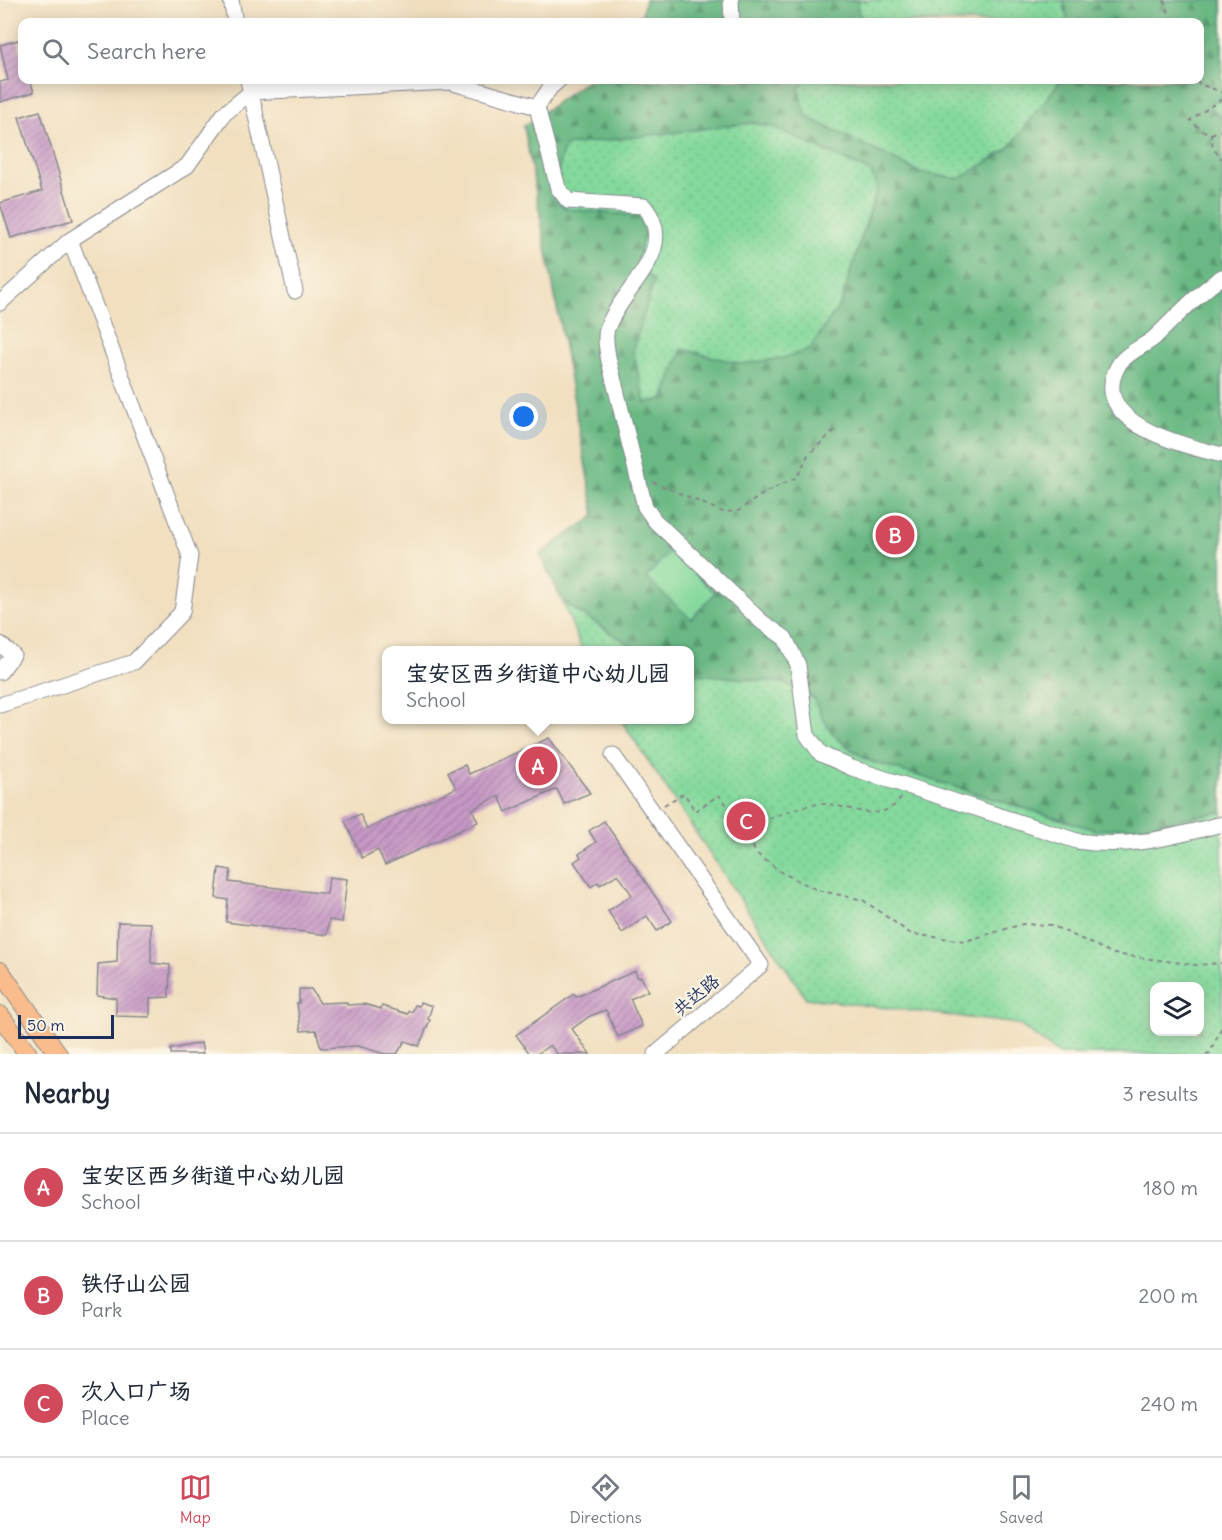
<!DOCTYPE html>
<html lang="en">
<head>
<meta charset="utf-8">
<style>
	:root { --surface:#fff; --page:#f2f2f3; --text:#1f2937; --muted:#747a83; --line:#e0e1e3; --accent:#d1495b }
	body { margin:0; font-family:Delius,"LXGW WenKai TC",sans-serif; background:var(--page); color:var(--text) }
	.controls { position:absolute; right:18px; bottom:18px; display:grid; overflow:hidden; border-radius:12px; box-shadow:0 3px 15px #0003 }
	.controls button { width:54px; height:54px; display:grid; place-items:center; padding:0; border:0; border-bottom:2px solid var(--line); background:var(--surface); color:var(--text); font:30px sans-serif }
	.scale { position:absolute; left:18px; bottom:15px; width:96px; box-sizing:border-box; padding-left:6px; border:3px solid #1b2f5e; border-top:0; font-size:16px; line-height:21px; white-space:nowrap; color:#1b2f5e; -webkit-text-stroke:4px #fcf5e5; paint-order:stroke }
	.you { position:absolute; left:524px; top:417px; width:21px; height:21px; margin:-15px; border:4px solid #fff; border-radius:50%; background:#1a73e8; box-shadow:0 0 0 9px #1a73e833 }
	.badge { display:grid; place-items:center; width:39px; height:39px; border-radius:50%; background:var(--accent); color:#fff; font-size:20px; font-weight:700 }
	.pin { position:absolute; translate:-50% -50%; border:3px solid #fff; box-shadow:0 2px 6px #0006 }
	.popup { position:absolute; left:382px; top:646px; width:312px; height:78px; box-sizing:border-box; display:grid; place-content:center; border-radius:12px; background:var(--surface); filter:drop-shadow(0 2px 4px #0005); font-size:20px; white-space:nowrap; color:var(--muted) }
	.popup b { font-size:22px; color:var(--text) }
	.popup::after { content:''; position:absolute; left:50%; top:100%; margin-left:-12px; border:12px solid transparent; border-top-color:var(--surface) }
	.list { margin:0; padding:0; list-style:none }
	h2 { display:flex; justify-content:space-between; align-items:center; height:78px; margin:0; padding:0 24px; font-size:26px }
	h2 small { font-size:20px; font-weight:400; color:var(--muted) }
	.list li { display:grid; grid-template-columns:39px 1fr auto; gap:18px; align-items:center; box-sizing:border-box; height:108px; padding:0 24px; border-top:2px solid var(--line) }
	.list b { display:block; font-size:22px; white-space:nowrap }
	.list p { margin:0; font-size:20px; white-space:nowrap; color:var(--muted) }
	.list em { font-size:20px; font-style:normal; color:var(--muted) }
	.icon { flex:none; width:33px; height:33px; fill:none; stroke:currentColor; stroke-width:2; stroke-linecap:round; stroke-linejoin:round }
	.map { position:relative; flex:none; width:1222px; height:1054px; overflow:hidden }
	.search { position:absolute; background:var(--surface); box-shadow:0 3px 15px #0003; left:18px; right:18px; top:18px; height:66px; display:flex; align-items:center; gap:15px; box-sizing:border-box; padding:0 21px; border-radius:12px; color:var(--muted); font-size:22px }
	.sheet { height:402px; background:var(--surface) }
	nav { display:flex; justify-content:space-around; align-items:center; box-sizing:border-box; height:84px; border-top:2px solid var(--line); background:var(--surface); font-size:16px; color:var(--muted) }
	nav a { display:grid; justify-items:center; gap:3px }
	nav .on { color:var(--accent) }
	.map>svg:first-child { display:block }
	.grass { fill:url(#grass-dots); stroke:#50847d; stroke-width:1.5; fill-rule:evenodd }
	.forest { fill:url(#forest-firs); stroke:#437471; stroke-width:1.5; fill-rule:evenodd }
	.pitch { fill:#84d99c; stroke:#50847d; stroke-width:1.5 }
	.building { fill:url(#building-hatch) }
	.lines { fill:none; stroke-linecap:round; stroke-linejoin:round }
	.minor-casing { stroke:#86878e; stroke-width:17 }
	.major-casing { stroke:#86878e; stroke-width:20 }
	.path { stroke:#86878e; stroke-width:2; stroke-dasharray:4.5 4.5; stroke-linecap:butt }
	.minor { stroke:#fff; stroke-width:15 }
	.major { stroke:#fabc8b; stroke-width:18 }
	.labels { text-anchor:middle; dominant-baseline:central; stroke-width:4.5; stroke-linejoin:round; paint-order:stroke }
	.street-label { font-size:18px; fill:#1b2f5e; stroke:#fcf5e5 }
</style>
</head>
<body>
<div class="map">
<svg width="1222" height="1054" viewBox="0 0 1222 1054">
	<defs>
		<pattern id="grass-dots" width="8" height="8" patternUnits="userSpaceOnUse" patternTransform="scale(1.5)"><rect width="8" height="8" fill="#84d99c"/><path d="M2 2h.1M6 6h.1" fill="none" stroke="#71bb89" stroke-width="1.8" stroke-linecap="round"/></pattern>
		<pattern id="forest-firs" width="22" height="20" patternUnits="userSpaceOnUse" patternTransform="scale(1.5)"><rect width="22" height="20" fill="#6bb984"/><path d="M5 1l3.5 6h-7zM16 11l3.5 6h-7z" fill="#57976f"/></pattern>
		<pattern id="building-hatch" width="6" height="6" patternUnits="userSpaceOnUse" patternTransform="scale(1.5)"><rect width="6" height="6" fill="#c899c6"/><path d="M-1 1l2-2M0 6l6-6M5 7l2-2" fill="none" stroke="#a27da4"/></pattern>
	</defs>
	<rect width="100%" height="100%" fill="#fcf5e5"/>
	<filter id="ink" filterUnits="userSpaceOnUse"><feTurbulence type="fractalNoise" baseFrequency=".0167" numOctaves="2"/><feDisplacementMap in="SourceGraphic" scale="12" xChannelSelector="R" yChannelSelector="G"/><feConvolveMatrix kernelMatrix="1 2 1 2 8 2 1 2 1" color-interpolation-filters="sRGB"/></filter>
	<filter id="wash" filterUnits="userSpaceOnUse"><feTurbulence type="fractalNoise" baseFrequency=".008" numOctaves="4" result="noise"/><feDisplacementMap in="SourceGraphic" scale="24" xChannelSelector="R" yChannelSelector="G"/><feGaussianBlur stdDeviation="1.35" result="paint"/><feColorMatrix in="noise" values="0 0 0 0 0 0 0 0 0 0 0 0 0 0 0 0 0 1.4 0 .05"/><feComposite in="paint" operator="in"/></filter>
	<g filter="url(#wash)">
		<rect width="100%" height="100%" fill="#f1dfbf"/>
		<path class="grass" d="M645 0H1222V1054H1059L1018 1024 806 998 621 720H690V650H582L563 602 540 554 595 516 524 126 588 80H1200V22H640ZM1154 987H1200V1032H1154Z"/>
		<path class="forest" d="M645 0H859L857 9 864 22H640Z
			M1063 0H1222V96L1209 105 1222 119V812L1140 826 1096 830 867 760C838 741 826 732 814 698L784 683 690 673V650H638L563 602 540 554 595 516 524 126 588 80H806L798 90 807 117 921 173 960 179 1009 148 1061 80H1200V22H1068ZM753 123 773 127 871 172 877 189 841 303 809 350 783 358 741 364 682 349 663 399 645 403 633 350 654 281 637 266 644 233 639 216 566 209 558 201C559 183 555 160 567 145Z"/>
		<path class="pitch" d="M670 551 715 593 691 619 646 578Z"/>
		<g id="blocks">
			<path class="building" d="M18 40 22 54V80H30L34 92 0 102V82L8 80 0 45Z
				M40 111 73 220 11 238 0 203 42 191 19 117Z
				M549 738 590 793 564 804 557 789 506 812 499 796 472 809 478 822 385 865 378 850 362 858 345 821 360 814 367 829 456 788 448 772 465 765 469 774Z
				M604 821 672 921 657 931 647 916 622 933 608 911 632 895 618 874 600 885 598 882 591 887 574 862 581 857 579 854 596 842 589 831Z
				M219 868 231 870 229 882 327 894 329 877 347 879 342 922 329 920 327 935 226 922 228 900 216 898Z
				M118 922 151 923V963L170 965 169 997 150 998V1017L116 1016V998L97 995 98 964 117 962Z
				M635 971 638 978 641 977 648 991 630 999 642 1026 618 1037 606 1010 590 1016 572 1029 590 1054H557L550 1045 537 1054H530L516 1035 574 994 576 997Z
				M299 989H311L320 1003 347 1002V1005L364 1004 381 1009 382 1006 408 1014 409 1011 412 1012 415 1005 419 1006 420 1002 432 1006 428 1019 430 1020 419 1046 405 1041 397 1054H385L358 1046 321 1048 316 1030 301 1031 297 1003H299Z
				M201 1043 203 1054H171V1049Z"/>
		</g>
	</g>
	<g filter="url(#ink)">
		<use href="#blocks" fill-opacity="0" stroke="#86878e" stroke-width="1.5"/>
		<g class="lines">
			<defs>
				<path id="minor" d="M231 0 235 22
					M731 0 732 22
					M248 80 295 291
					M559 80 550 88 537 107 558 188 568 201 644 206C681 251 620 289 607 329 604 337 607 348 608 357L645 507 655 521 762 622 785 638 798 665 807 735 821 754 852 768 1077 841C1131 849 1170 837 1222 824
					M1222 277C1197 294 1176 317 1154 338 1143 347 1124 354 1118 366 1086 423 1185 446 1222 455
					M0 303 70 240 187 166 224 114 251 92 450 82 537 107
					M0 644 13 655 0 672
					M0 705 134 662 182 612 190 556 70 240
					M613 755 761 965 656 1054"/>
				<path id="major" d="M0 971 58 1054
					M0 1015 28 1054"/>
			</defs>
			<use href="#minor" class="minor-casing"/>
			<use href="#major" class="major-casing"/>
			<path class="path" d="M1164 0 1172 22
				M1197 80 1199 84 1222 92
				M1222 99 1190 120 1201 130 1211 134 1213 148 1222 159
				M1211 134 1222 130
				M653 482 723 512 738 511 766 492 797 477 808 455 836 429
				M664 805 684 793 695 811 719 795 741 824 756 853 781 872 817 890 863 900 911 934 965 941 1023 924 1051 925 1114 954 1196 965 1222 963
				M744 828C765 821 798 805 820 804 849 803 879 828 902 797
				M1206 1054 1210 1053 1222 1026"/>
			<use href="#minor" class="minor"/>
			<use href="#major" class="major"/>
		</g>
	</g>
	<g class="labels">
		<g class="street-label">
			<text transform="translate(696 995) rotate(-40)">共达路</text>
		</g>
	</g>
</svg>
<div class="controls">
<button><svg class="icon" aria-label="layers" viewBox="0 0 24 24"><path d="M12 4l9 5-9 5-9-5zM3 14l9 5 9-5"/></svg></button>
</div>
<div class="scale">50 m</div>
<div class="you"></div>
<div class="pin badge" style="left:538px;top:766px">A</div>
<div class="popup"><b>宝安区西乡街道中心幼儿园</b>School</div>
<div class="pin badge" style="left:895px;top:535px">B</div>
<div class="pin badge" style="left:746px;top:821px">C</div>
<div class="search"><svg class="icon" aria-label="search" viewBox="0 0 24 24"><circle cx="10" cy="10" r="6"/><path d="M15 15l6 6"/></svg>Search here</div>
</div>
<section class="sheet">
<h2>Nearby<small>3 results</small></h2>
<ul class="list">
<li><span class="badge">A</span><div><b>宝安区西乡街道中心幼儿园</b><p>School</p></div><em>180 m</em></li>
<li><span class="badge">B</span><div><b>铁仔山公园</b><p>Park</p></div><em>200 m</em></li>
<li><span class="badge">C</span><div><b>次入口广场</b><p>Place</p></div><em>240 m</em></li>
</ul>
</section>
<nav>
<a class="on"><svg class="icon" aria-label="map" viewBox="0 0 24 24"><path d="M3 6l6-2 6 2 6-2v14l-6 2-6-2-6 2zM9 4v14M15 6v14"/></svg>Map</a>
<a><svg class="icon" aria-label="directions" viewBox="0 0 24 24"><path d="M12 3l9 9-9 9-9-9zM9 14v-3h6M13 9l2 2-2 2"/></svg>Directions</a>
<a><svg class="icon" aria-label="saved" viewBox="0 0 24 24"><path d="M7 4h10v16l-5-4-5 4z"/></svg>Saved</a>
</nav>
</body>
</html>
